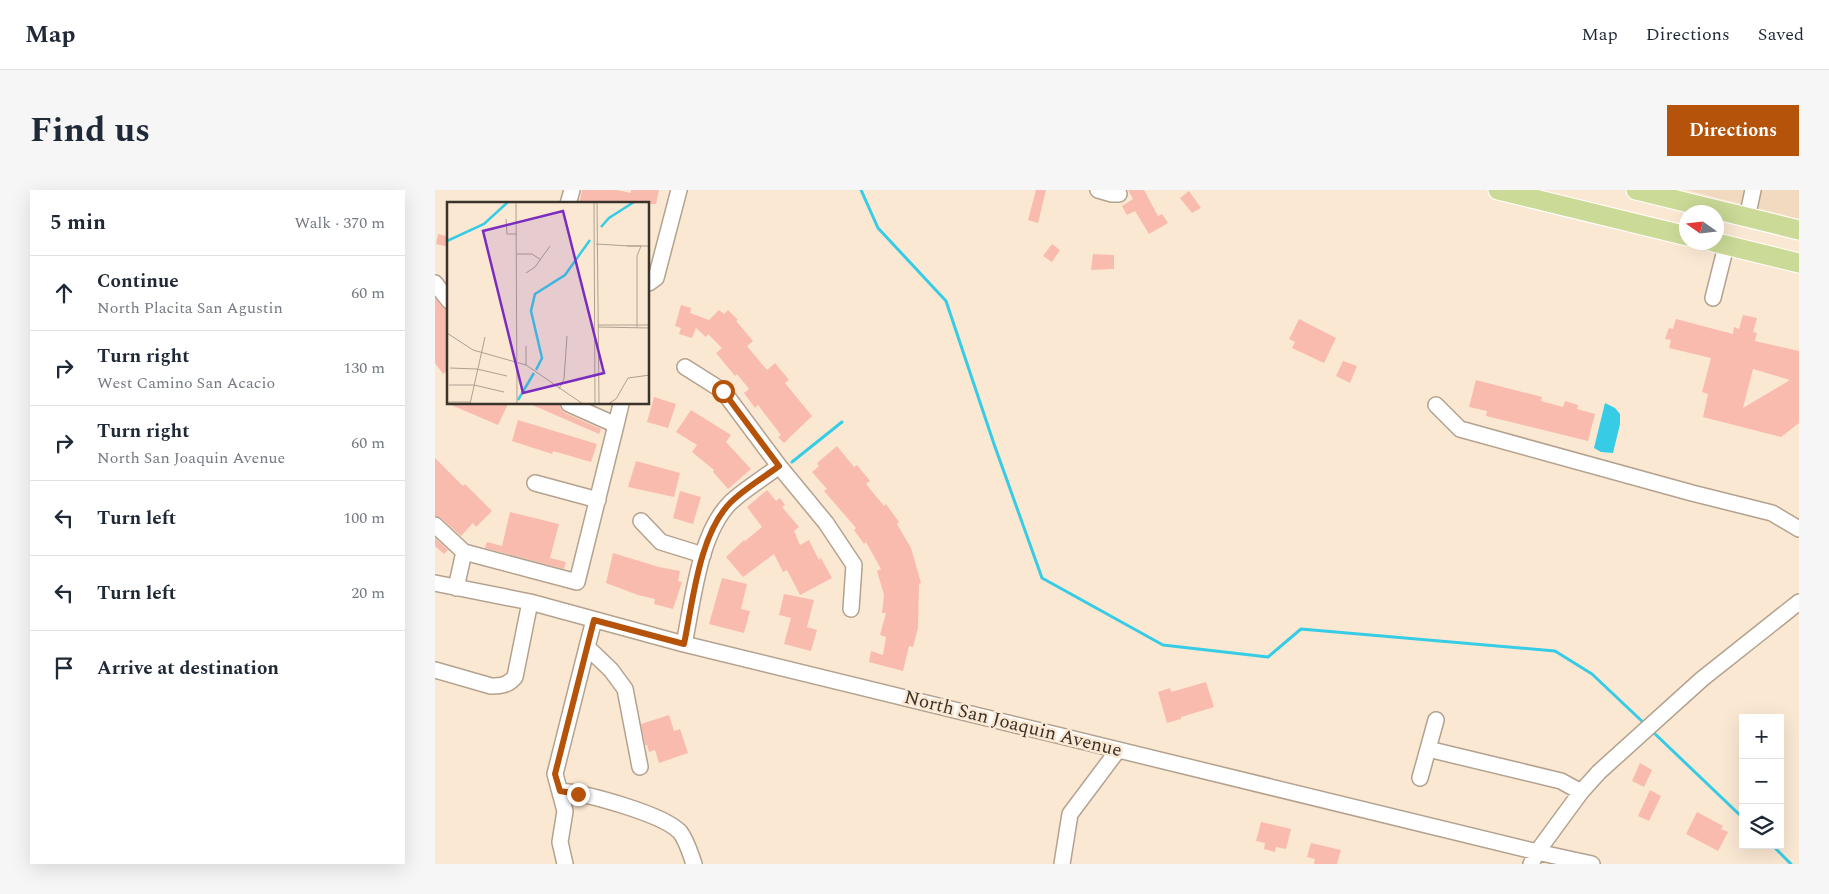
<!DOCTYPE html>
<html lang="en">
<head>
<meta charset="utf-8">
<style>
	:root { --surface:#fff; --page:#f6f6f7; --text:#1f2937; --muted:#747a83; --line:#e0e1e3; --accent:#b45309 }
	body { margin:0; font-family:Spectral,serif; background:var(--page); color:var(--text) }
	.controls { position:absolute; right:15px; bottom:15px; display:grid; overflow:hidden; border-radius:0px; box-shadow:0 5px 20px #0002 }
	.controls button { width:45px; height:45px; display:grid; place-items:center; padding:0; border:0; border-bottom:1px solid var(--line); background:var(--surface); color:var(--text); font:25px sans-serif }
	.compass { position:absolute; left:1244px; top:15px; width:45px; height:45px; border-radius:50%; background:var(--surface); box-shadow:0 5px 20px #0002; rotate:284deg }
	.stop { position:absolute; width:15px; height:15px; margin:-11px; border:4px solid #b45309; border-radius:50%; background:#fff }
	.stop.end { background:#b45309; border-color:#fff; box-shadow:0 1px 5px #0008 }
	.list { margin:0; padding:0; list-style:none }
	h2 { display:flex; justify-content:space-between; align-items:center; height:65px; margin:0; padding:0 20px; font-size:21px }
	h2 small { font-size:16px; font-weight:400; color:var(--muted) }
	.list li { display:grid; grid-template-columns:32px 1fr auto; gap:15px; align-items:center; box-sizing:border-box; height:75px; padding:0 20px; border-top:1px solid var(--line) }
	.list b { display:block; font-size:19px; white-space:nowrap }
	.list p { margin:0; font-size:16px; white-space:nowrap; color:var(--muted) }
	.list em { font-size:16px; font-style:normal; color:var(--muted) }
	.icon { flex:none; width:28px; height:28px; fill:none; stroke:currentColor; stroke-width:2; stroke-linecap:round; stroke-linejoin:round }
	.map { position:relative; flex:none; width:1364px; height:674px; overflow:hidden; border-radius:0px }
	header { display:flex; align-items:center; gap:30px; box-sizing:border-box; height:70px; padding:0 25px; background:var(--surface); border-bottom:1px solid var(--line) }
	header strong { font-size:24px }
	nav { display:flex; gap:28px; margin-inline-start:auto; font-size:18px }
	.intro { display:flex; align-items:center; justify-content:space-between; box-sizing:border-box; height:120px; padding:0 30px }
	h1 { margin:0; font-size:35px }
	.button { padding:12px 22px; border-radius:0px; background:var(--accent); color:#fff; font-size:18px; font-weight:700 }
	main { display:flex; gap:30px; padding:0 30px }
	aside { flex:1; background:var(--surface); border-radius:0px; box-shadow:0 5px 20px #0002 }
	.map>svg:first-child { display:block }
	.built { fill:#f1dac0 }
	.water { fill:#36cce5 }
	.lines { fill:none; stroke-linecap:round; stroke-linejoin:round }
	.stream { stroke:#36cce5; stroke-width:3 }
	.building { fill:#f9bbae; fill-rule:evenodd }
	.minor-casing { stroke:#b3a28e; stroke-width:18 }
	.major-casing { stroke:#fff; stroke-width:21 }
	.minor { stroke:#fff; stroke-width:15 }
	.major { stroke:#cbda97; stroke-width:19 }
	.route { stroke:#b45309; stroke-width:6 }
	.labels { text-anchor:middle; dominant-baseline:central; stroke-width:5; stroke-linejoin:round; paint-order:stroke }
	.street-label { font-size:19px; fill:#3a332b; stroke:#fbe8d3 }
	.inset-river { fill:none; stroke:#36cce5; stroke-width:2.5 }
	.inset-road { fill:none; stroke:#aea090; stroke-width:1 }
	.view { fill:#7b2cbf; fill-opacity:0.15; stroke:#7b2cbf; stroke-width:2.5 }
	.inset-edge { fill:none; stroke:#3a332b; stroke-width:2.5 }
</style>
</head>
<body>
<header>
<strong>Map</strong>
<nav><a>Map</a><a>Directions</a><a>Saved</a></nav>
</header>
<div class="intro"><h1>Find us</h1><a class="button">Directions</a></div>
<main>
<aside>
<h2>5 min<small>Walk · 370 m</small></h2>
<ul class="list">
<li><svg class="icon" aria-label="ahead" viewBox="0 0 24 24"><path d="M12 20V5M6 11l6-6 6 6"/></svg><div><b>Continue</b><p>North Placita San Agustin</p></div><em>60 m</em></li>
<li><svg class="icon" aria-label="right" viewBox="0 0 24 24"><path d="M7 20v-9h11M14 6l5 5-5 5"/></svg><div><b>Turn right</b><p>West Camino San Acacio</p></div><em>130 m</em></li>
<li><svg class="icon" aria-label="right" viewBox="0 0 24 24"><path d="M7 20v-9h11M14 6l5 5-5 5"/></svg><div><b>Turn right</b><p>North San Joaquin Avenue</p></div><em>60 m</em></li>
<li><svg class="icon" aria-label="left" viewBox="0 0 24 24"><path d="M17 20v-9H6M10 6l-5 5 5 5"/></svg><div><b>Turn left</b></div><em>100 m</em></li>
<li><svg class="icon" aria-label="left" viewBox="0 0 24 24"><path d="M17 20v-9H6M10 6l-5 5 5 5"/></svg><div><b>Turn left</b></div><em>20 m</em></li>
<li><svg class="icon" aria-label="arrive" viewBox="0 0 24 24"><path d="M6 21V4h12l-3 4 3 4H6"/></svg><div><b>Arrive at destination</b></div></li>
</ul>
</aside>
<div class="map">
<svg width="1364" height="674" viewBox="0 0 1364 674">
	<rect width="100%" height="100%" fill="#fbe8d3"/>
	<path class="built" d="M1252 0H1364V29Z"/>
	<path class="water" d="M1170 213 1180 218 1185 224V234L1178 263 1166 262 1159 258Z"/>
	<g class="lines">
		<path class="stream" d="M426 0 443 38 511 111 559 254 607 388 728 455 833 467 866 439 1120 461 1157 484 1211 535
			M357 272 407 232
			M1217 541 1308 628
			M1337 655 1356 674"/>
	</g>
	<path class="building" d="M147 0H182L196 3V0H224L221 14H144Z
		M601 0H611L603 33 593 30Z
		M693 0H709L723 26 727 24 733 33 714 44 700 21 692 25 687 16 698 9Z
		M754 1 766 18 757 23 745 8Z
		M3 44 14 47V57L1 54Z
		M617 54 625 60 617 72 608 66Z
		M658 64 679 65V79L656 80Z
		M0 108 7 117 14 121V179L8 184 0 173Z
		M246 115 256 118 255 123 274 130 284 120 289 124 293 120 303 130 301 131 318 151 312 156 332 180 340 173 354 190 350 193 377 226 349 253 343 247 346 245 323 215 320 218 309 203 314 199 302 184 300 186 281 163 287 158 273 144 271 147 261 138 257 148 244 144 246 138 240 136Z
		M1308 125 1322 128 1318 142 1322 143 1320 151 1364 161V233L1346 247 1268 227 1273 204 1267 202 1276 168 1234 158 1236 150 1230 149 1234 138 1238 139 1241 129 1298 144 1299 137 1304 139ZM1318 179 1355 190 1308 218Z
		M864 129 901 148 889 173 857 158 860 152 854 149Z
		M908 171 922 176 915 193 901 186Z
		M1041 190 1107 207 1106 211 1128 217 1130 211 1143 215 1142 219 1160 224 1153 251 1051 226 1052 221 1034 217Z
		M219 207 241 214 233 238 212 232Z
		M14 214H73L63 235Z
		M95 214H125L126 219 130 223 166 239 164 244Z
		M256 220 296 245 291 252 316 279 293 299 278 282 279 280 257 262 262 255 241 242Z
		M83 230 162 254 156 272 118 261 117 264 77 251Z
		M402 256 419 277 422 275 435 291 431 294 449 316 451 314 464 332 462 334 476 358 486 393 484 394 483 438 478 457 474 456 468 481 434 472 436 461 448 465 451 447 445 445 451 423H447L449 405 442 381 446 379 431 352 429 354 419 340 421 338 389 301 392 299 377 282 384 276 382 273Z
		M0 268 28 296 30 294 57 321 41 337 38 333 26 346 6 328 0 326Z
		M201 271 245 283 239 307 193 297Z
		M332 300 341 311 345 308 350 315 347 317 364 337 359 341 365 355 374 350 384 370 386 368 397 388 365 405 352 380 348 382 339 364 308 387 291 367 309 350 310 351 327 337 312 317Z
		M245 301 266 307 258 334 238 328Z
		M75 322 124 334 115 368 131 372 129 379 50 358 52 352 67 356Z
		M0 348 13 360 9 364 0 356Z
		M178 363 224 377 245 381 243 391 247 392 238 419 219 414 220 409 203 405 171 393Z
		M287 388 312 394 306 419 315 421 309 443 274 434Z
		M349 404 379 410 372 437 382 440 376 461 349 454 356 428 344 425Z
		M771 492 779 517 746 527V529L732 533 723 502 735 498 736 502Z
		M234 525 239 541 245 539 253 563 224 573 220 560 214 562 212 555H210L206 534Z
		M1205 573 1217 580 1209 597 1197 591Z
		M1215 600 1226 606 1214 631 1203 626Z
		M1262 622 1288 636 1286 639 1293 642 1283 661 1251 644Z
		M826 632 856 639 851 659 841 657 840 662 829 659 830 653 821 651Z
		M876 653 906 660 902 674H879L880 669 872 667Z"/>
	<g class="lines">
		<defs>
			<path id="minor" d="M663 0 677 4H684
				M133 14 137 0
				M1312 28 1318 0
				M0 93 14 111
				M214 93 221 88 244 0
				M1278 108 1291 56
				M250 177 288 201 344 276 391 333 419 375 416 419
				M1001 215 1025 239 1257 303 1337 323 1364 339
				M181 235 186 214
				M100 293 163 310
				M206 331 226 352 268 365
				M0 335 29 362 142 392 181 235 134 214
				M0 393 95 412 249 454 1102 662 1157 674
				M21 398 29 362
				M159 430 152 457 176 480 190 499 205 577
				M249 454C258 411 264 344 295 313 308 300 329 288 344 276
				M0 480 56 496C67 496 73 495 80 487L95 412
				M993 559 1126 591 1146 602
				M985 588 1001 530
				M125 601C151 603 228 624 245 642 252 651 255 663 259 674
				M130 674 125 652 130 621 120 584 152 457
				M627 674 635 624 683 560
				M1096 674 1102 662 1146 602 1164 582 1267 489 1364 412"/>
			<path id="major" d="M1063 0 1252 46
				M1201 0 1364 40
				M1278 52 1364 73"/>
		</defs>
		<use href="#minor" class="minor-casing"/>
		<use href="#major" class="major-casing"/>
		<use href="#minor" class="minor"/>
		<use href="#major" class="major"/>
	</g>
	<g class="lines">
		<path class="route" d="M143 604 125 601 120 584 159 430 249 454C258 411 264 345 295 313 309 299 328 288 344 276L288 201"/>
	</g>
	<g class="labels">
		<g class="street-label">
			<text transform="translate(578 534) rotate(14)">North San Joaquin Avenue</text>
		</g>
	</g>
	<g transform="translate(12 12)">
		<rect width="202" height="202" fill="#fbe8d3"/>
		<path class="inset-river" d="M154 25 162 16 187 0M0 39 37 22 61 0M89 168 95 156 84 109 88 92 118 73 143 38M71 198 87 171"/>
		<path class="inset-road" d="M69 0 70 202M150 0 152 202M147 1 148 202M59 17 60 32H70M149 42 183 44H194H180M70 52H85L94 58M79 71 88 65 103 44M151 123H203M151 125 203 126M190 125V54L194 44H203M0 131 26 148 79 163 136 202M79 163V144M3 166 30 167 60 174M2 183H27L57 190M112 187 117 177 120 134M0 200H23M23 202 38 135M161 202 169 197 181 176 203 173"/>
		<path class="view" d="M116 9 157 171 76 191 36 29Z"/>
		<rect width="202" height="202" class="inset-edge"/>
	</g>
</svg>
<div class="controls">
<button>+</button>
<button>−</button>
<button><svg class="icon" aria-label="layers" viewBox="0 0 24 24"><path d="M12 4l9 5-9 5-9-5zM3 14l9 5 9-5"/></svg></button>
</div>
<svg class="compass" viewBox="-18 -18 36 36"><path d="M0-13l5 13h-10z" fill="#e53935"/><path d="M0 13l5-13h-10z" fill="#747a83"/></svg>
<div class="stop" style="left:288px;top:201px"></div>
<div class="stop end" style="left:143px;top:604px"></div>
</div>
</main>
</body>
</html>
